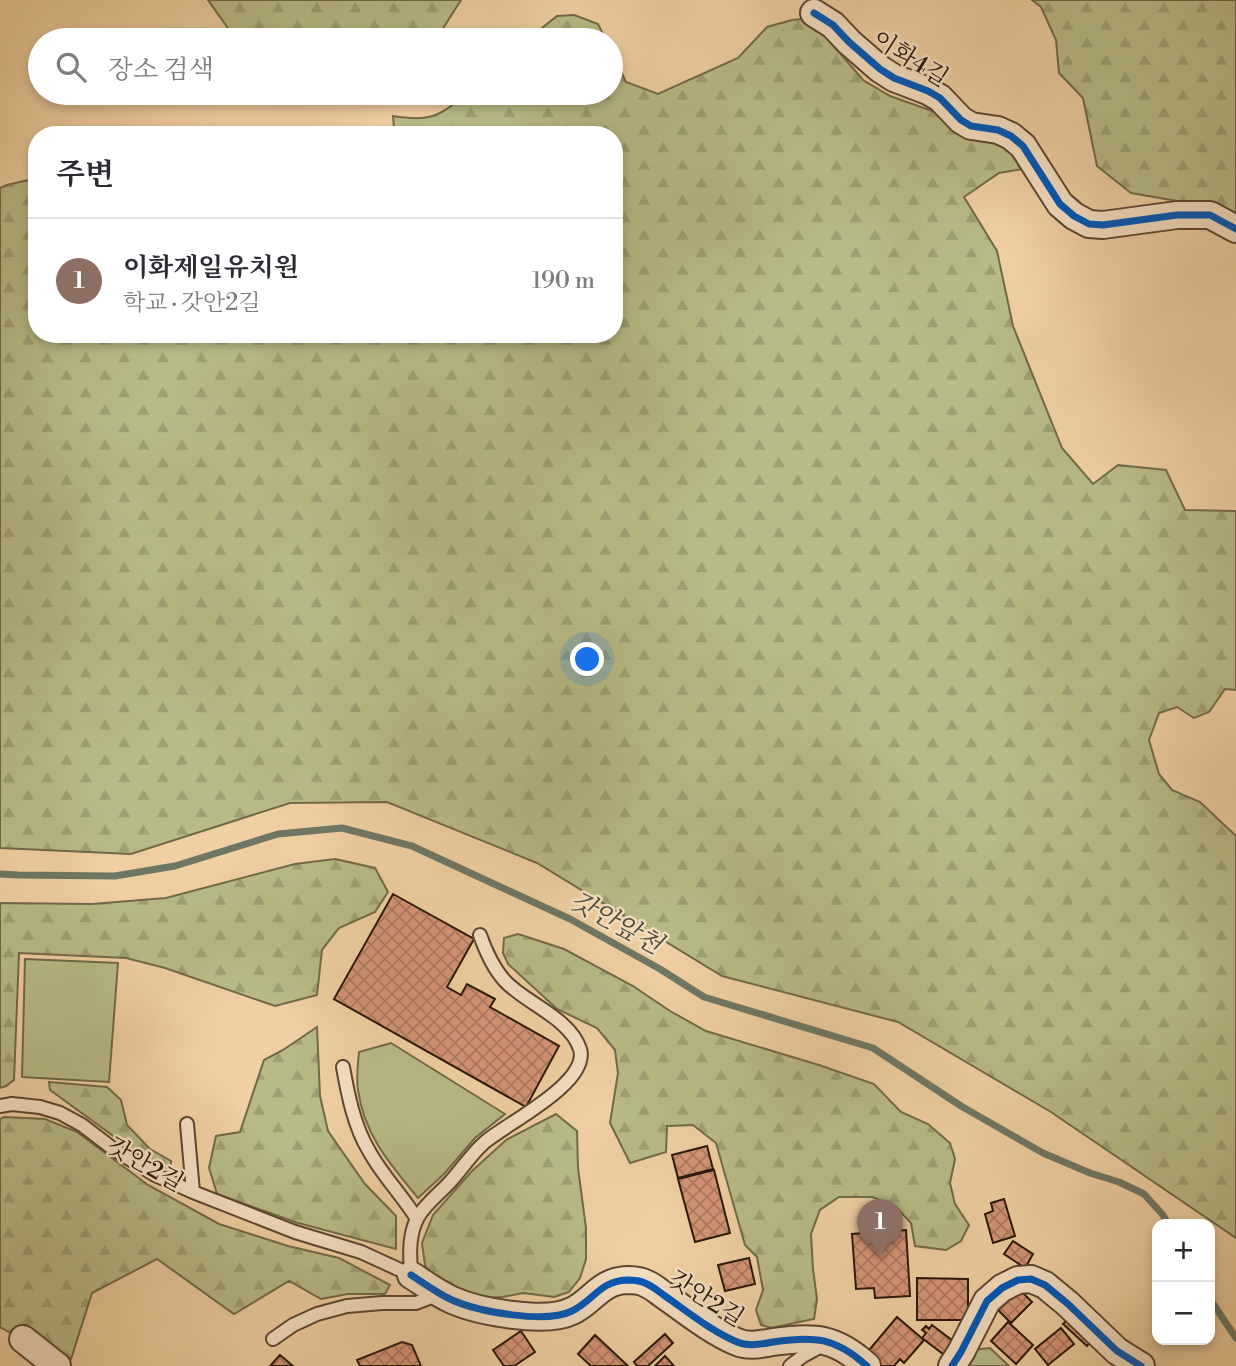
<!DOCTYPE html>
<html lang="ko">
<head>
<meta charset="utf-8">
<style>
	:root { --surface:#fff; --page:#f7f7f7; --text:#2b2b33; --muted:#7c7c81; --line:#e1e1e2; --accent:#8f2418 }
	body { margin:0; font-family:"Libre Bodoni","Noto Serif KR",serif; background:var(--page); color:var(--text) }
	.controls { position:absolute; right:21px; bottom:21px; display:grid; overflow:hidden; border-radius:14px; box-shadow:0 4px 10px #0003 }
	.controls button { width:63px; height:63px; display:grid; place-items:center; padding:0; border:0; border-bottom:2px solid var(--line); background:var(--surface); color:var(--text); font:35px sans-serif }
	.you { position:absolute; left:588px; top:660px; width:24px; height:24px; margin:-18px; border:5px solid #fff; border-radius:50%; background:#1a73e8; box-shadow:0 0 0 10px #1a73e833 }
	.badge { display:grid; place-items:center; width:46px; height:46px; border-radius:50%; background:var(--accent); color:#fff; font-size:23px; font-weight:700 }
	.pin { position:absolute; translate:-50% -58px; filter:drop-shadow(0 2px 4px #0008) }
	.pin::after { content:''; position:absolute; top:37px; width:24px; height:21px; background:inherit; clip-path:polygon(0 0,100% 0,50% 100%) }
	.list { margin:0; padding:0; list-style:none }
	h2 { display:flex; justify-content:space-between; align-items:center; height:91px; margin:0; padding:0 28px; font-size:30px }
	h2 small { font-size:23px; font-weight:400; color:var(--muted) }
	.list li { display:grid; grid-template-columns:46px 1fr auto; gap:21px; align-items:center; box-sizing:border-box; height:126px; padding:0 28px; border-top:2px solid var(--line) }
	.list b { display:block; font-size:26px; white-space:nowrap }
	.list p { margin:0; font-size:23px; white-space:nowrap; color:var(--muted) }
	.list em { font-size:23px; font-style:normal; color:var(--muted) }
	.icon { flex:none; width:38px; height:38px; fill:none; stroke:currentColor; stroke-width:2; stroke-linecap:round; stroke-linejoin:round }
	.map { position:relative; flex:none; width:1236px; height:1366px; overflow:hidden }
	.search { position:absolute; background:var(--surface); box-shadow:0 4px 10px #0003; left:28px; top:28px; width:595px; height:77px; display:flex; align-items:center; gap:18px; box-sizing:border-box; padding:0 24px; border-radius:38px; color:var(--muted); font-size:26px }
	.panel { position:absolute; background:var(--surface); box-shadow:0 4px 10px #0003; left:28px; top:126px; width:595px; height:217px; border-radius:28px }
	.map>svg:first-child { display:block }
	.grass { fill:#b8bb86; stroke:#716a48; stroke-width:2 }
	.forest { fill:url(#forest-firs); stroke:#716a48; stroke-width:2 }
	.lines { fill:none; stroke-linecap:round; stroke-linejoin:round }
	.stream { stroke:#6e7765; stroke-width:7 }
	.building { fill:url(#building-cross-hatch); stroke:#2a180b; stroke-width:2 }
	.service-casing { stroke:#5c4631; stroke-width:16 }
	.minor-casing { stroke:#5c4631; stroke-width:30 }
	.service { stroke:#f5e0c3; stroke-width:12 }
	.minor { stroke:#f5e0c3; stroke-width:26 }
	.cycleway-casing { stroke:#f5e0c3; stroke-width:11 }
	.cycleway { stroke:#0057b8; stroke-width:7 }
	.labels { text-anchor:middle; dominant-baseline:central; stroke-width:5; stroke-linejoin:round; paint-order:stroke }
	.street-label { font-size:24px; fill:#2a180b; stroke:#f5e0c3 }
	.water-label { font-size:26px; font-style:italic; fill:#4c4838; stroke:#f5e0c3 }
</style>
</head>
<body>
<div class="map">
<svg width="1236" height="1366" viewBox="0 0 1236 1366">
	<defs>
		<pattern id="forest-firs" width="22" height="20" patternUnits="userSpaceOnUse" patternTransform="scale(1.75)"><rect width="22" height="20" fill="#b8bb86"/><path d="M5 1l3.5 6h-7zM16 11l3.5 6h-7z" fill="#9ea072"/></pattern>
		<pattern id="building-cross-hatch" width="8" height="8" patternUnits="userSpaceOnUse" patternTransform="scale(1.75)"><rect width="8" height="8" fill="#d59576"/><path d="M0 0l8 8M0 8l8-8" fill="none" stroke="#ad795f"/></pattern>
	</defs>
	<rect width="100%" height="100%" fill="#f0d0a2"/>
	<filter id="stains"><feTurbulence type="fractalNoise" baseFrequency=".00286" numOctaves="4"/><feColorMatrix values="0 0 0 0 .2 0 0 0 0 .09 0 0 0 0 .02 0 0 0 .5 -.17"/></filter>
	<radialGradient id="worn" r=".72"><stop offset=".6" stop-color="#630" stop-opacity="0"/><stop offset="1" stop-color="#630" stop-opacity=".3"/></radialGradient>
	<path class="grass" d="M25 959 118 963 109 1082 22 1077Z
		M391 1043 505 1114 475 1138 444 1174 418 1198C390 1164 364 1135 358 1090 356 1078 358 1064 359 1052Z
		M990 1348 1009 1366H961L971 1350Z"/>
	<path class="forest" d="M208 0H461L442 30 426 40H259L235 38Z
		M1032 0H1236V214L1212 207 1131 193 1097 166 1083 98 1059 73 1056 40 1041 7Z
		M574 15 598 24 606 40H527L557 16Z
		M802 19 810 23 821 31 863 80 890 96 935 112 953 123 1007 142 1029 168 999 173 964 197 997 251 1013 326 1062 448 1093 484 1118 465 1166 470 1185 510 1236 511V690L1225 689 1209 712 1194 718 1177 707 1159 713 1149 740 1159 774 1172 790 1200 802 1236 836V1238L1051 1112 898 1022 722 976 537 863 387 802 290 803 131 854 0 848V188L7 185 37 178V334H614V135H391L394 128 393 116C429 122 440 117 467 93H611V51L626 82 658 94 738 58 767 27 792 20Z
		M335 859 375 868 388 892 375 912 339 928 322 950 317 995 275 1006 165 968 126 958 19 953 14 1080 6 1086 0 1088V903L92 904 166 898 295 864Z
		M518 934 564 949 633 986 670 1011 706 1031 819 1065 874 1084 901 1112 928 1124 950 1143 955 1159 950 1183 955 1204 969 1225 961 1241 946 1250 915 1246 911 1223 894 1205 872 1197H839L820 1210 811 1234 813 1269 817 1299 814 1319 771 1328 761 1325 756 1310 763 1290 757 1257 745 1245 716 1143 693 1125 667 1126 666 1152 630 1163 610 1123 618 1073 615 1050 597 1028 557 1009 508 964 503 953 504 938Z
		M317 1027 320 1096 328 1131 365 1184 396 1216V1249L298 1223 217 1194 209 1168 216 1136 240 1132 264 1060 283 1050Z
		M49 1082 107 1087 121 1100 127 1125 150 1149 171 1161 170 1169 145 1159 50 1090Z
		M556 1114 577 1131 578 1168 586 1228V1259L580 1278 569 1292 554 1297 523 1293 503 1297 477 1298 434 1279 425 1265 422 1243 433 1215 472 1171 506 1140Z
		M4 1117 45 1119 77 1132 148 1185 219 1224 288 1246 339 1258 390 1285 385 1294H348L321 1299 289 1281 234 1314 157 1259 92 1293 71 1359 25 1325 9 1332 0 1327V1119Z"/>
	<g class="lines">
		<path class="stream" d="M0 874 18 875 115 876 175 866 278 834 342 828 412 846 570 919 660 969 704 997 873 1048 961 1106 1043 1153 1090 1173 1119 1182 1144 1194 1163 1215 1168 1224
			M1210 1299 1236 1338"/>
	</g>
	<path class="building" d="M393 894 474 939 447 987 461 995 467 984 495 999 490 1007 559 1046 526 1107 334 999Z
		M707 1146 713 1169 678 1178 672 1155Z
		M714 1170 730 1233 695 1242 678 1179Z
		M1004 1199 1015 1236 993 1243 985 1214 993 1211 991 1203Z
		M906 1230 910 1296 875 1298 874 1288 856 1289 852 1234Z
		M1013 1241 1033 1254 1025 1268 1004 1254Z
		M749 1258 755 1284 725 1291 718 1265Z
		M917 1278 968 1279V1320H917Z
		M1019 1289 1032 1302 1011 1323 998 1310Z
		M897 1317 924 1340 904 1363 900 1359 894 1366H878L865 1355Z
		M1067 1320 1091 1341 1087 1346 1063 1324Z
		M1008 1322 1033 1345 1016 1364 991 1341Z
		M932 1325 957 1344 947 1357 922 1338 926 1333 922 1330 926 1326 929 1329Z
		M1061 1328 1074 1344 1048 1365 1035 1349Z
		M521 1331 535 1352 514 1366H504L493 1350Z
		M665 1334 673 1343 648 1366H637L634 1362Z
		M595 1335 628 1366H591L578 1354Z
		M402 1342 412 1345 421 1366H360L357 1360Z
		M280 1355 293 1366H270Z
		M665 1356 674 1366H655Z"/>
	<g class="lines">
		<defs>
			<path id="service" d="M343 1067C348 1095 354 1126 369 1151 382 1175 402 1195 417 1219
				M0 1106 12 1104 40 1107 60 1113 82 1125 112 1148 155 1175 193 1192 295 1232 361 1252 411 1275C410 1256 408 1235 418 1217 426 1203 439 1194 450 1182 462 1169 472 1153 485 1142 507 1123 590 1083 580 1049 570 1018 525 1003 505 981 493 968 486 952 480 935
				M187 1124 193 1192
				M273 1339 293 1325 317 1314 347 1306 382 1303H416L429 1298 435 1291
				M790 1366 803 1356 823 1345"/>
			<path id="minor" d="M814 13 833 25 849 42 880 69 894 78 928 91 940 98 961 120 971 126 998 130 1011 136 1023 146 1060 204 1074 216 1089 224 1103 225 1177 215H1210L1236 229
				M411 1275C425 1284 437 1293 452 1300 479 1312 546 1324 572 1311 593 1301 600 1281 627 1280 633 1280 642 1281 647 1284 654 1287 659 1292 665 1296 688 1312 711 1331 737 1342 749 1347 761 1344 773 1342 814 1336 835 1337 867 1366
				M23 1339 57 1366
				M952 1366 961 1352 987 1301 1002 1288 1018 1280 1031 1279 1045 1285 1068 1304 1117 1351 1141 1366"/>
		</defs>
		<use href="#service" class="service-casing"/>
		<use href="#minor" class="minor-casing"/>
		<use href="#service" class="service"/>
		<use href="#minor" class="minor"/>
		<defs>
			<path id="cycleway" d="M814 13 833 25 849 42 880 69 894 78 928 91 940 98 961 120 971 126 998 130 1011 136 1023 146 1060 204 1074 216 1089 224 1103 225 1177 215H1210L1236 229
				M411 1275C425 1284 437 1293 452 1300 479 1312 546 1324 572 1311 593 1301 600 1281 627 1280 633 1280 642 1281 647 1284 654 1287 659 1292 665 1296 688 1312 711 1331 737 1342 749 1347 761 1344 773 1342 814 1336 835 1337 867 1366
				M952 1366 961 1352 987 1301 1002 1288 1018 1280 1031 1279 1045 1285 1068 1304 1117 1351 1141 1366"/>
		</defs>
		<use href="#cycleway" class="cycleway-casing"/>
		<use href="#cycleway" class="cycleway"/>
	</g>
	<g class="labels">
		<g class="street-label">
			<text transform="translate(910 59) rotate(32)">이화4길</text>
			<text transform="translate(145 1165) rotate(30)">갓안2길</text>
			<text transform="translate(706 1299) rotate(32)">갓안2길</text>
		</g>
		<g class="water-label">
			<text transform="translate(616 923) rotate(29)">갓안앞천</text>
		</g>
	</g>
	<rect width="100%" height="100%" filter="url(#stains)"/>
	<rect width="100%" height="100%" fill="url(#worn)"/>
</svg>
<div class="controls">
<button>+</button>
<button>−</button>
</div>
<div class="you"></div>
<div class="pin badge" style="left:880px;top:1257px;background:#8d6e63">1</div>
<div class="search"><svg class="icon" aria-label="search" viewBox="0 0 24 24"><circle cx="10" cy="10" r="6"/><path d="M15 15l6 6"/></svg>장소 검색</div>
<section class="panel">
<h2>주변<small></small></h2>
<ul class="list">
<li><span class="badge" style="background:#8d6e63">1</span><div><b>이화제일유치원</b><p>학교 · 갓안2길</p></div><em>190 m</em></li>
</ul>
</section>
</div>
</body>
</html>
